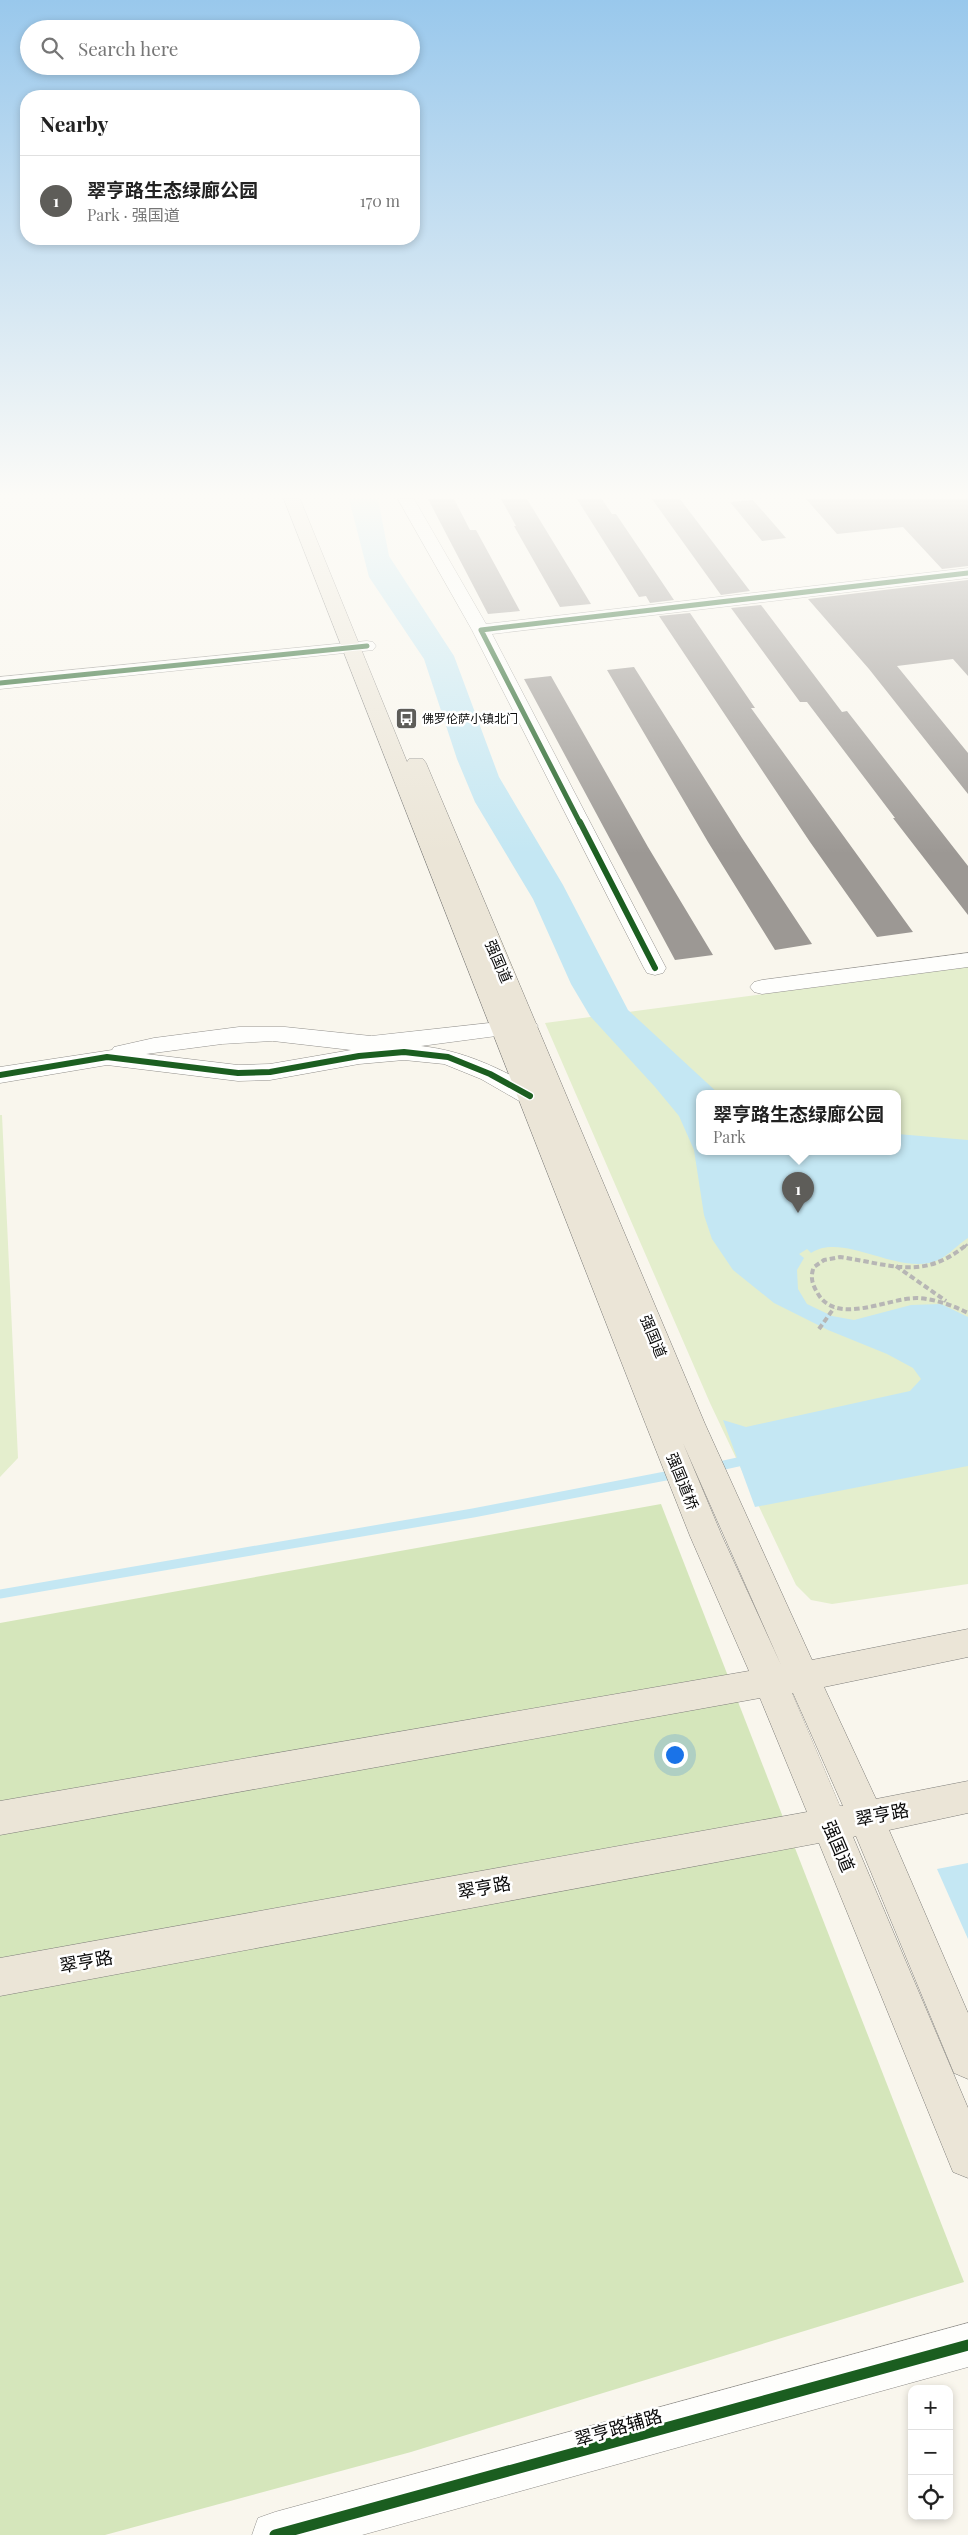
<!DOCTYPE html>
<html lang="en">
<head>
<meta charset="utf-8">
<style>
	:root { --surface:#fff; --page:#f2f2f2; --text:#222; --muted:#767676; --line:#e0e0e0; --accent:#5e5d59 }
	body { margin:0; font-family:"Playfair Display","Noto Sans SC",serif; background:var(--page); color:var(--text) }
	.controls { position:absolute; right:15px; bottom:15px; display:grid; overflow:hidden; border-radius:10px; box-shadow:0 2px 8px #0003 }
	.controls button { width:45px; height:45px; display:grid; place-items:center; padding:0; border:0; border-bottom:1px solid var(--line); background:var(--surface); color:var(--text); font:25px sans-serif }
	.you { position:absolute; left:674px; top:1754px; width:18px; height:18px; margin:-12px; border:4px solid #fff; border-radius:50%; background:#1a73e8; box-shadow:0 0 0 8px #1a73e833 }
	.badge { display:grid; place-items:center; width:32px; height:32px; border-radius:50%; background:var(--accent); color:#fff; font-size:16px; font-weight:700 }
	.pin { position:absolute; translate:-50% -41px; filter:drop-shadow(0 1px 2px #0008) }
	.pin::after { content:''; position:absolute; top:26px; width:18px; height:15px; background:inherit; clip-path:polygon(0 0,100% 0,50% 100%) }
	.popup { position:absolute; left:696px; top:1090px; width:205px; height:65px; box-sizing:border-box; display:grid; place-content:center; border-radius:10px; background:var(--surface); filter:drop-shadow(0 1px 4px #0005); font-size:16px; white-space:nowrap; color:var(--muted) }
	.popup b { font-size:19px; color:var(--text) }
	.popup::after { content:''; position:absolute; left:50%; top:100%; margin-left:-10px; border:10px solid transparent; border-top-color:var(--surface) }
	.list { margin:0; padding:0; list-style:none }
	h2 { display:flex; justify-content:space-between; align-items:center; height:65px; margin:0; padding:0 20px; font-size:21px }
	h2 small { font-size:16px; font-weight:400; color:var(--muted) }
	.list li { display:grid; grid-template-columns:32px 1fr auto; gap:15px; align-items:center; box-sizing:border-box; height:90px; padding:0 20px; border-top:1px solid var(--line) }
	.list b { display:block; font-size:19px; white-space:nowrap }
	.list p { margin:0; font-size:16px; white-space:nowrap; color:var(--muted) }
	.list em { font-size:16px; font-style:normal; color:var(--muted) }
	.icon { flex:none; width:28px; height:28px; fill:none; stroke:currentColor; stroke-width:2; stroke-linecap:round; stroke-linejoin:round }
	.map { position:relative; flex:none; width:968px; height:2535px; overflow:hidden }
	.search { position:absolute; background:var(--surface); box-shadow:0 2px 8px #0003; left:20px; top:20px; width:400px; height:55px; display:flex; align-items:center; gap:12px; box-sizing:border-box; padding:0 18px; border-radius:28px; color:var(--muted); font-size:19px }
	.panel { position:absolute; background:var(--surface); box-shadow:0 2px 8px #0003; left:20px; top:90px; width:400px; height:155px; border-radius:20px }
	.map>svg:first-child { display:block }
	.green { fill:#e4eecd; fill-rule:evenodd }
	.forest { fill:#d5e6bb }
	.water { fill:#c4e7f3 }
	.lines { fill:none; stroke-linecap:round; stroke-linejoin:round }
	.stream { stroke:#c4e7f3; stroke-width:9 }
	.building { fill:#9c9894 }
	.minor-casing { stroke:#92908c; stroke-width:1 }
	.major-casing { stroke:#7f7e7a; stroke-width:1 }
	.path-far1 { stroke:#b7b6b5; stroke-width:2.5; stroke-dasharray:4.5 2; stroke-linecap:butt }
	.path { stroke:#b7b6b5; stroke-width:4; stroke-dasharray:5.5 3; stroke-linecap:butt }
	.minor { fill:#fefefc; fill-rule:evenodd }
	.major { fill:#ebe5d7; fill-rule:evenodd }
	.cycleway-far2-casing { stroke:#fff; stroke-width:7 }
	.cycleway-far1-casing { stroke:#fff; stroke-width:9 }
	.cycleway-casing { stroke:#fff; stroke-width:14 }
	.cycleway-far2 { stroke:#1b5e20; stroke-width:5 }
	.cycleway-far1 { stroke:#1b5e20; stroke-width:6 }
	.cycleway { stroke:#1b5e20; stroke-width:11 }
	.labels { text-anchor:middle; dominant-baseline:central; stroke-width:5; stroke-linejoin:round; paint-order:stroke }
	.far-poi-label { font-size:12px; fill:#0a0a0a; stroke:#fff; text-anchor:start }
	.street-label { font-size:15px; fill:#0a0a0a; stroke:#fff }
	.near-street-label { font-size:18px; fill:#0a0a0a; stroke:#fff }
</style>
</head>
<body>
<div class="map">
<svg width="968" height="2535" viewBox="0 0 968 2535">
	<rect width="100%" height="100%" fill="#f9f6ed"/>
	<path class="green" d="M968 967V1584L832 1604 811 1600 796 1585 710 1403 545 1023ZM699 1094H897V1152H699Z
		M0 1115H2L18 1458 0 1477Z"/>
	<path class="forest" d="M661 1504 964 2282 411 2452 105 2535H0V1623Z"/>
	<path class="water" d="M349 499H378L389 556 454 656 499 777 563 885 628 1010 719 1094H699V1152H897V1134L968 1140V1238C954 1247 947 1259 929 1263 892 1271 842 1233 811 1253L807 1249 799 1254 804 1258 797 1270 798 1289 807 1304 832 1316 854 1320 911 1305 941 1304 968 1317V1466L755 1507 723 1420 746 1427 910 1391 921 1379 913 1368 887 1354 828 1330 774 1303 733 1270 712 1239 704 1215 694 1150 679 1116 655 1087 590 1016 571 984 533 899 475 802 457 759 424 659 369 577Z
		M968 1863V1939L937 1869Z"/>
	<g class="lines">
		<path class="stream" d="M715 1467 747 1460
			M0 1594 473 1513 676 1474"/>
	</g>
	<path class="building" d="M428 499H454L470 530H476L520 611 488 614Z
		M501 499H527L591 604 560 607 514 526H516Z
		M577 499H602L612 514H616L674 600 650 603 646 596 639 597Z
		M652 499H680L750 591 721 595Z
		M806 499H968V566L942 569 903 527 837 534Z
		M753 500 786 538 762 541 730 502Z
		M968 580V676L953 659 897 666 968 753V794L869 669 808 599Z
		M761 605 842 712 847 711 968 866V915L893 818H895L807 702H800L731 608Z
		M690 613 755 708H751L913 932 877 937 810 842 659 616Z
		M634 667 742 838 812 944 775 950 708 842 607 670Z
		M551 676 648 847 713 955 675 960 524 679Z"/>
	<g class="lines">
		<defs>
			<path id="minor" d="M398 499H414L486 624 968 568V578L492 634 666 968 663 973 655 975 647 973 644 968 472 630Z
				M367 641 373 642 376 646 373 650 0 689V677Z
				M968 953V967L762 994 754 992 750 987 754 982 762 980Z
				M526 1019 534 1021 538 1026 534 1031 421 1046C466 1051 500 1069 539 1090L542 1096 539 1102 530 1104 521 1102 481 1079 444 1064 404 1060 359 1064 270 1080 238 1081 107 1065 0 1083V1067L112 1050 114 1047 154 1038 239 1027H285L371 1036ZM273 1041 351 1050 270 1064 238 1065 146 1054 222 1044Z
				M968 2323V2367L362 2535H252L258 2518 275 2512Z"/>
			<path id="major" d="M284 499H300L407 762 409 759H423L426 763 705 1424 812 1660 968 1629V1657L824 1687 876 1799 968 1781V1813L889 1830 968 2013V2079L954 2073 856 1836 853 1837 968 2108V2178L953 2172 819 1843 0 1996V1958L807 1812 760 1698 0 1835V1801L749 1671 690 1536 646 1425ZM683 1443 781 1665 722 1536ZM792 1693H793L843 1806H840Z"/>
		</defs>
		<use href="#minor" class="minor-casing"/>
		<use href="#major" class="major-casing"/>
		<path class="path-far1" d="M964 1247 968 1244"/>
		<path class="path" d="M965 1246C922 1281 890 1264 840 1257L824 1260 814 1267C810 1276 812 1284 817 1292 835 1327 887 1298 917 1298 935 1299 952 1305 968 1313
			M896 1266 946 1301
			M819 1329 834 1308"/>
		<use href="#minor" class="minor"/>
		<use href="#major" class="major"/>
		<defs>
			<path id="cycleway-far2" d="M0 683 367 646
				M580 823 481 630 968 573"/>
			<path id="cycleway-far1" d="M580 822 655 968
				M0 1075 107 1057 238 1073 270 1072 359 1056 404 1052 448 1057 490 1074 530 1096"/>
			<path id="cycleway" d="M275 2535 968 2345"/>
		</defs>
		<use href="#cycleway-far2" class="cycleway-far2-casing"/>
		<use href="#cycleway-far1" class="cycleway-far1-casing"/>
		<use href="#cycleway" class="cycleway-casing"/>
		<use href="#cycleway-far2" class="cycleway-far2"/>
		<use href="#cycleway-far1" class="cycleway-far1"/>
		<use href="#cycleway" class="cycleway"/>
	</g>
	<linearGradient id="sky" x2="0" y2="1"><stop stop-color="#99c8ec"/><stop offset="0.58" stop-color="#fcfbf7"/><stop offset="1" stop-color="#fcfbf7" stop-opacity="0"/></linearGradient>
	<rect width="968" height="854" fill="url(#sky)"/>
	<defs>
		<symbol id="bus-square" viewBox="-11 -11 22 22"><rect x="-9" y="-9" width="18" height="18" rx="4" fill="#5e5d59" stroke="#fff"/><path d="M-5-6H5V4H4V6H2V4H-2V6H-4V4H-5ZM-3.5-4V0h7V-4ZM-3.5 1.2v1.5H-2V1.2ZM2 1.2v1.5H3.5V1.2Z" fill="#fff"/></symbol>
	</defs>
	<g fill-rule="evenodd">
		<use href="#bus-square" x="394" y="706" width="25" height="25"/>
	</g>
	<g class="labels">
		<g class="far-poi-label">
			<text x="422" y="718">佛罗伦萨小镇北门</text>
		</g>
		<g class="street-label">
			<text transform="translate(499 961) rotate(67)">强国道</text>
			<text transform="translate(654 1336) rotate(68)">强国道</text>
			<text transform="translate(683 1481) rotate(68)">强国道桥</text>
		</g>
		<g class="near-street-label">
			<text transform="translate(882 1814) rotate(-11)">翠亨路</text>
			<text transform="translate(839 1846) rotate(67)">强国道</text>
			<text transform="translate(484 1887) rotate(-10)">翠亨路</text>
			<text transform="translate(86 1961) rotate(-10)">翠亨路</text>
			<text transform="translate(618 2427) rotate(-16)">翠亨路辅路</text>
		</g>
	</g>
</svg>
<div class="controls">
<button>+</button>
<button>−</button>
<button><svg class="icon" aria-label="locate" viewBox="0 0 24 24"><circle cx="12" cy="12" r="6"/><path d="M12 2v4M12 18v4M2 12h4M18 12h4"/></svg></button>
</div>
<div class="you"></div>
<div class="pin badge" style="left:798px;top:1213px">1</div>
<div class="popup"><b>翠亨路生态绿廊公园</b>Park</div>
<div class="search"><svg class="icon" aria-label="search" viewBox="0 0 24 24"><circle cx="10" cy="10" r="6"/><path d="M15 15l6 6"/></svg>Search here</div>
<section class="panel">
<h2>Nearby<small></small></h2>
<ul class="list">
<li><span class="badge">1</span><div><b>翠亨路生态绿廊公园</b><p>Park · 强国道</p></div><em>170 m</em></li>
</ul>
</section>
</div>
</body>
</html>
